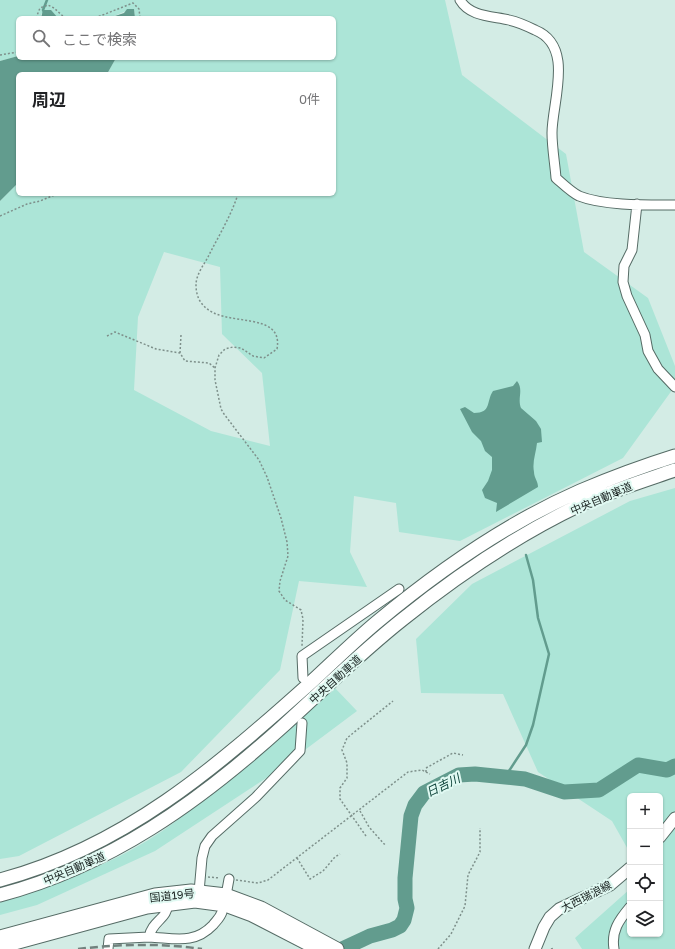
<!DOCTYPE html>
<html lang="ja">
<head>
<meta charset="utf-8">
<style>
	:root { --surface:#fff; --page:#f2f2f2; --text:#202124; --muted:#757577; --line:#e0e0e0 }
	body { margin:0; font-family:"Golos Text","Noto Sans JP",sans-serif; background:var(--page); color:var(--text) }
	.controls { position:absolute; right:12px; bottom:12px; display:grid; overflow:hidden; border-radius:6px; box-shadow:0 1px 3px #0004 }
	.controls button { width:36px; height:36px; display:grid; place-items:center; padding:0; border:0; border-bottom:1px solid var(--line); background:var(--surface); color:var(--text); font:20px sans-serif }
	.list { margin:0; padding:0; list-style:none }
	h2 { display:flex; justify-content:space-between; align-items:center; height:52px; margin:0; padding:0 16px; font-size:17px }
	h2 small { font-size:13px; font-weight:400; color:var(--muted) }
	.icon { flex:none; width:22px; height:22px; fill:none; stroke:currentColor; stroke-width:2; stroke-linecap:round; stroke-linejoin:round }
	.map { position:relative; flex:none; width:675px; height:949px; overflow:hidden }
	.search { position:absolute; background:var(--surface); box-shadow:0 1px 3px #0004; left:16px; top:16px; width:320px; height:44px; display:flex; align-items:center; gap:10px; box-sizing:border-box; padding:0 14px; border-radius:6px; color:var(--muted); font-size:15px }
	.panel { position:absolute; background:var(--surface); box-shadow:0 1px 3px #0004; left:16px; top:72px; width:320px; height:124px; border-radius:6px }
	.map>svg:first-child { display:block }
	.green { fill:#ace5d7; fill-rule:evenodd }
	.water { fill:#629c8e }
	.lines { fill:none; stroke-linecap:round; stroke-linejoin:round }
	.stream { stroke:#629c8e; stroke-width:2.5 }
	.river { stroke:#629c8e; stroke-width:15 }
	.minor-casing { stroke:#556b65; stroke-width:11 }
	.major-casing { stroke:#556b65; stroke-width:13 }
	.highway-casing { stroke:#556b65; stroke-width:15 }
	.path { stroke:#7e908b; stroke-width:1.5; stroke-dasharray:2 2; stroke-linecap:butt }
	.minor { stroke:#fff; stroke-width:9 }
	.major { stroke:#fff; stroke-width:11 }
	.highway { stroke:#fff; stroke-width:13 }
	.rail { stroke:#72827e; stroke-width:2.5; stroke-dasharray:8 4; stroke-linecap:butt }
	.labels { text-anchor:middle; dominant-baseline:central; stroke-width:4; stroke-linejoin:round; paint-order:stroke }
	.street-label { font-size:11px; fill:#17201e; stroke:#e0f9f2 }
	.water-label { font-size:12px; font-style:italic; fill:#073e34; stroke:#e0f9f2 }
</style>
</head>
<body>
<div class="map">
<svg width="675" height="949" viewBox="0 0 675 949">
	<rect width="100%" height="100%" fill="#d3ece5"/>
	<path class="green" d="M0 0H445L462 75 566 154 584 252 648 298 675 366V386L623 458 460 541 399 532 396 503 354 496 350 552 367 587 299 581 280 670 181 772 19 856 0 859V201L18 183V194H334V74H107L116 58H334V18H135L134 9H131L109 18H58L51 11 41 14V18H18V56L0 61ZM164 252 220 267 222 334 262 373 270 446 211 431 134 390 138 317Z
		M675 488V949H582L575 938 630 889V934H660V796H630V853L612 821 538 772 503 694 421 693 416 639 472 584 630 501Z
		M335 688 357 711 274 773 155 851 37 905 0 915V901C54 885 109 866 156 835 168 828 179 818 191 810 241 772 288 730 335 688Z"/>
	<path class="water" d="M127 9H134L135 18H109L124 13Z
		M43 10H51L58 18H41Z
		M18 56V58H116L107 74H18V183L0 201V61Z
		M517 381C524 390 517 398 521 408L536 421 541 429 542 442 537 443C536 453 532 462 534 472 534 478 538 481 538 487L496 512 497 503 485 498 482 490 488 481 492 470V457L485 451 481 441 472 432 460 409 465 407 474 413C492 413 486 401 493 391L513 386Z"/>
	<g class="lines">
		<path class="stream" d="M47 18 43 10 47 0
			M505 777 526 745 533 725 549 654 538 618 533 580 526 555"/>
		<path class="river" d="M342 949 370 936 392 930 400 926 404 920 407 908 405 899V878L411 816 415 805 424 793 459 775 475 774 525 779 564 792 599 790 638 765 667 770 675 766"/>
		<defs>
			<path id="minor" d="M460 0C470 17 492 16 509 20 518 22 527 26 535 30 575 46 552 102 552 133 552 148 555 164 556 178 563 184 571 192 579 196 604 206 648 205 675 205
				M637 204 632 250 624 266 623 282 627 296 645 335 648 351 658 369 675 387
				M303 678 302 656 399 589
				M227 890 229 879
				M199 892 202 858 205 846 212 836 256 797 300 751 302 723
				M149 937C174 938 194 945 213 925 216 921 220 918 222 912
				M108 949 109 939 149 937C152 920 169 919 167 903
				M614 949C611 931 619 920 630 907"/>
			<path id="major" d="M660 837 675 818
				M535 949 544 927 550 917 559 909 610 885 630 868"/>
			<path id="highway" d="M0 880C124 847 215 768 308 685 331 664 353 642 377 622 438 571 507 523 580 491 611 478 643 466 675 456
				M0 895C110 866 199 802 282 727 322 691 361 652 403 619 458 575 517 535 580 505 611 491 643 481 675 470
				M0 937 155 895 191 891 226 895 261 908 337 949
				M0 947 147 907 195 901 225 905 252 915 318 949"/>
		</defs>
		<use href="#minor" class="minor-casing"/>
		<use href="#major" class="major-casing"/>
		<use href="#highway" class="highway-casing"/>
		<path class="path" d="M36 18 40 8 48 5 54 8 65 18
			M95 18 133 3 139 9 140 18
			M0 55 18 52
			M238 194C231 216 218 237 208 257 203 266 196 275 196 285 196 292 198 300 203 305 223 329 284 309 277 349L264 358 253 356 241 348 233 347 225 349 219 355 215 368V380L221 409 224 414 259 460 267 477 281 518 287 542 288 556 280 581 279 591 285 600 301 610 303 619 302 646
			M0 216 27 204 40 201 57 194
			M107 336 115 332 156 349 180 353 185 361 209 363 215 368
			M180 353 181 335
			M426 772V768L453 753 463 755
			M360 811 369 827 386 846
			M366 836 340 799V788L347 778V763L342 750 347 738 393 701
			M297 858 310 879 323 871 335 857 340 854
			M208 877 220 878
			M236 880 258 883 268 880 408 772 422 770 430 774
			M438 949 451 934 465 906 468 875 480 852V828
			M551 949 554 948"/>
		<use href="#minor" class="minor"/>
		<use href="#major" class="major"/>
		<use href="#highway" class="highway"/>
		<path class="rail" d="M78 949C119 944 161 943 202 949"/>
	</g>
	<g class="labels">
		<g class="street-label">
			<text transform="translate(601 498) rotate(-23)">中央自動車道</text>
			<text transform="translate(335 679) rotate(-42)">中央自動車道</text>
			<text transform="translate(74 868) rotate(-23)">中央自動車道</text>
			<text transform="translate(172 895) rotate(-6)">国道19号</text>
			<text transform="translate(586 896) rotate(-27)">大西瑞浪線</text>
		</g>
		<g class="water-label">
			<text transform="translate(443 785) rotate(-26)">日吉川</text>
		</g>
	</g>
</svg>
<div class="controls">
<button>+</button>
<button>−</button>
<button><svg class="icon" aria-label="locate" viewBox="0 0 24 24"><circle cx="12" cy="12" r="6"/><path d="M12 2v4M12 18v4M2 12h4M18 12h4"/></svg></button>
<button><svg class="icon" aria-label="layers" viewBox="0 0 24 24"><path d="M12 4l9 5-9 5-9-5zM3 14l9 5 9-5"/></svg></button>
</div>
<div class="search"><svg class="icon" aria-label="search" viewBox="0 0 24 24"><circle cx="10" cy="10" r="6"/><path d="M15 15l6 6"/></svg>ここで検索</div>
<section class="panel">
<h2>周辺<small>0件</small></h2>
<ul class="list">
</ul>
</section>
</div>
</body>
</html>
